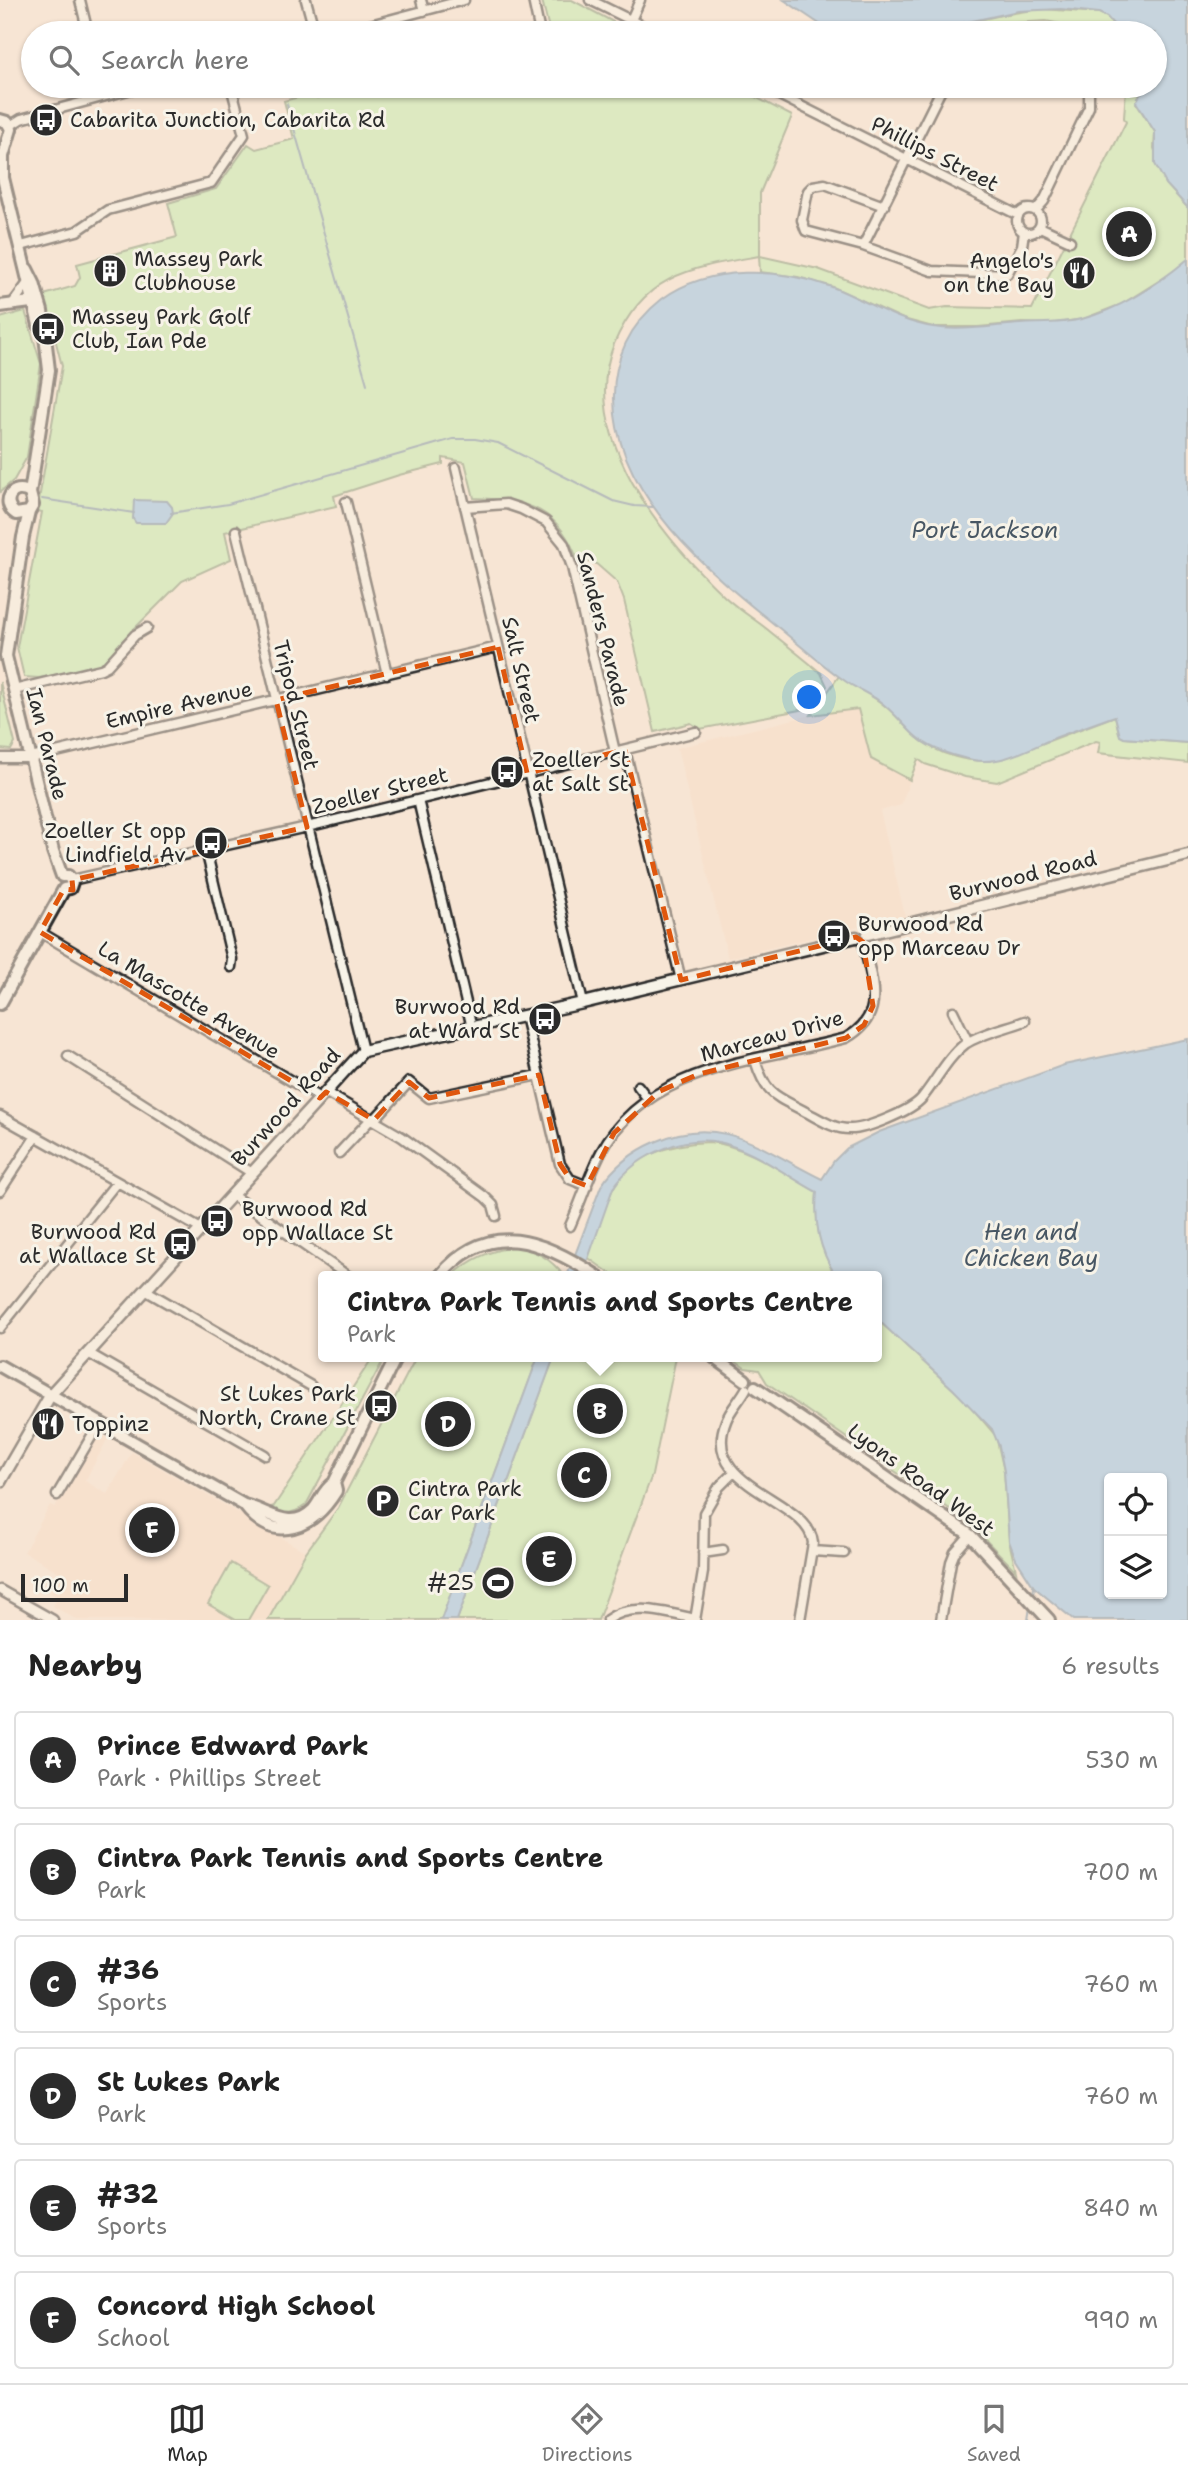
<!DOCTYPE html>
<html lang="en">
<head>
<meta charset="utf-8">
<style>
	:root { --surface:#fff; --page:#f2f2f2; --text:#222; --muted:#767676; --line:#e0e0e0; --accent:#2b2b2b }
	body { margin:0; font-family:"Shantell Sans",sans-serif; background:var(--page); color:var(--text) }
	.controls { position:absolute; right:21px; bottom:21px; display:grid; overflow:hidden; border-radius:7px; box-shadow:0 2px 5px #0004 }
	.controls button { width:63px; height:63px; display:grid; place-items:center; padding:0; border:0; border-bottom:2px solid var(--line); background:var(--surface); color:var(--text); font:35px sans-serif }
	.scale { position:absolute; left:21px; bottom:18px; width:107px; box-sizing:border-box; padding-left:7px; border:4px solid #2b2b2b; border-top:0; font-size:19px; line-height:24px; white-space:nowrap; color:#2b2b2b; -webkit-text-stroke:5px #f7f3e8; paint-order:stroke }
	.you { position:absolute; left:810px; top:698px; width:24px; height:24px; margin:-18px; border:5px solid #fff; border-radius:50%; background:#1a73e8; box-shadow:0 0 0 10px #1a73e833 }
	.badge { display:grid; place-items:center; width:46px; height:46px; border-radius:50%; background:var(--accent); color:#fff; font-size:23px; font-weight:700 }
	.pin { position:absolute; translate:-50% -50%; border:4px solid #fff; box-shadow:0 2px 7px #0006 }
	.popup { position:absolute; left:318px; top:1271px; width:564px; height:91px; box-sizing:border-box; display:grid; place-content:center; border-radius:7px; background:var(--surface); filter:drop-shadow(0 2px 5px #0005); font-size:23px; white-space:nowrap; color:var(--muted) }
	.popup b { font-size:26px; color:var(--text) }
	.popup::after { content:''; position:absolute; left:50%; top:100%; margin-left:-14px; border:14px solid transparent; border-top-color:var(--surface) }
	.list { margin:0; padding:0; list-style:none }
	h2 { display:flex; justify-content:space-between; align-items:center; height:91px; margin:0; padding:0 28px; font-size:30px }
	h2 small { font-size:23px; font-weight:400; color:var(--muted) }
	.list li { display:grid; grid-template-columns:46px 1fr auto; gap:21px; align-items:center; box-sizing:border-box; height:98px; margin:0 14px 14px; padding:0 14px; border:2px solid var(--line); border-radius:7px }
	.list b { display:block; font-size:26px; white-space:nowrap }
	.list p { margin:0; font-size:23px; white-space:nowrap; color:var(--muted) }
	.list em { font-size:23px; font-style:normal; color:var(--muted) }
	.icon { flex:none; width:38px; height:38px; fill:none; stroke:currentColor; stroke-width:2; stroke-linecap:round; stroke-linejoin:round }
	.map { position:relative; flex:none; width:1188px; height:1620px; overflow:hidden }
	.search { position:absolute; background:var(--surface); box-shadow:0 2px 5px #0004; left:21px; right:21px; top:21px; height:77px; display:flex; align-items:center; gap:18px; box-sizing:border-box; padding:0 24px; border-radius:38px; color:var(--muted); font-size:26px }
	.sheet { height:763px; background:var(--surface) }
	nav { display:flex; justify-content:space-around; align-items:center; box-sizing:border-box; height:98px; border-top:2px solid var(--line); background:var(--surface); font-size:19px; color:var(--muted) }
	nav a { display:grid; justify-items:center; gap:4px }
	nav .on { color:var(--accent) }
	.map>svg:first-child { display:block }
	.built { fill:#f7dbc6 }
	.green { fill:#bcedac; stroke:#748c6c; stroke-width:2 }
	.water { fill:#8dbfe9; stroke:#66849d; stroke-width:2; fill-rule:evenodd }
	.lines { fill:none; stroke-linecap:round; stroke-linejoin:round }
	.stream { stroke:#66849d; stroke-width:2 }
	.minor-casing { stroke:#2b2b2b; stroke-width:13 }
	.tertiary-casing { stroke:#2b2b2b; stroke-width:15 }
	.secondary-casing { stroke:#2b2b2b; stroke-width:16 }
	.minor { stroke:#f7f3e8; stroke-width:8 }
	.tertiary { stroke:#f7f3e8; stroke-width:10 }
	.secondary { stroke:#f7f3e8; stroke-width:10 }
	.marked { fill:none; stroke:#df570e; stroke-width:5; stroke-dasharray:14 9; stroke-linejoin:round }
	.labels { text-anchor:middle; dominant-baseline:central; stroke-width:6; stroke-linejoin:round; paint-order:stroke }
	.poi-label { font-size:21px; fill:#2b2b2b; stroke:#f7f3e8; text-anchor:start }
	.street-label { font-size:21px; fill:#2b2b2b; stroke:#f7f3e8 }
	.water-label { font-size:23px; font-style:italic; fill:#485764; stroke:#f7f3e8 }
</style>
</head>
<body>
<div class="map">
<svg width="1188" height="1620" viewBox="0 0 1188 1620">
	<rect width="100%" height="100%" fill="#f7e5d4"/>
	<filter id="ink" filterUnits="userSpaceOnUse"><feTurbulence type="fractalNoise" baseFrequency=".0143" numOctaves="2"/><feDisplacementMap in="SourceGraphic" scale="14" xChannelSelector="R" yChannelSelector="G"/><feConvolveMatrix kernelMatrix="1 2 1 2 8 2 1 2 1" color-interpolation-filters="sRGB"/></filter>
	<g filter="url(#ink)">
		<path class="built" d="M858 709 871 759 910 780 901 805 880 811 905 916 728 958 677 748 811 715Z
			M97 1432 108 1438 85 1481 107 1494 132 1452 306 1552 268 1620H77L53 1606 58 1597 50 1593 61 1573 24 1552 50 1505 55 1507Z"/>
		<path class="green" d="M542 0H572L634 33H550Z
			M1042 9 1099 13 1107 17 1121 33H1104L1046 21 1014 23 973 33H938C972 20 1006 13 1042 9Z
			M376 86H479L482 95 513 86H734L792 116 760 193V256L818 269 929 310 947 307 1032 309 1126 122 1124 118 1126 88 1127 86H1145L1136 103 1155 132 1154 148 1166 184 1188 208V259L1173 272 1122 304 1083 319 1048 324 1022 323 978 327H933L903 319 833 287 798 277 760 272 759 256C691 268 644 273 614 344 577 435 663 538 725 597 737 608 751 617 763 626 783 642 802 657 821 673L827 686 810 708 700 729 691 723 655 732 624 600 617 582 593 561 579 564C560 508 528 500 474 498L465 462 443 458V464L399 475 334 496 336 506 225 532 231 559 182 581 121 642 102 665 39 678 24 677 17 647 42 512 37 511 62 366 44 295 75 286 80 277 77 264 177 237 168 203 216 189 248 144 256 149 294 139 284 101 313 93 316 98Z
			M25 311 41 364 27 457 14 480 0 492V318Z
			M839 676C854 686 871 694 885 706 895 714 903 724 912 733 935 755 973 766 1004 758L1115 716 1119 733 1124 738 1188 743V763L1098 753 1100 742 1096 741 997 782 965 777 925 764 918 759 910 780 871 759 858 709 811 715Z
			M0 682 15 743 11 750 0 749Z
			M709 1142C749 1146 783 1173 817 1192 815 1224 819 1249 836 1276H614L587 1257C597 1236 602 1212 612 1191 629 1155 673 1143 709 1142Z
			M514 1247C536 1249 551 1259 564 1276H452C470 1259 489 1250 514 1247Z
			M877 1319 967 1402 996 1436 1004 1471 1009 1541 1016 1571 967 1521 767 1383 759 1370 745 1368 729 1357H876Z
			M373 1357H385L306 1505C294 1514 282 1516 269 1508L274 1506Z
			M416 1357H538L441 1620H268L306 1552 338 1508Z
			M554 1357H676L652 1475 598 1620H457Z
			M231 1563 268 1585 248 1620H236L208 1604Z"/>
		<path class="water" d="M784 0H1188V208L1166 184 1155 164V132L1136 102 1145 86H1155V33H1121L1107 17 1099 13 1061 9 1018 11 963 23 938 33H833Z
			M1188 259V743L1124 738 1120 736 1115 716C1095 723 1076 730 1057 737 1031 747 1002 766 973 760 952 756 928 749 912 733 901 722 891 709 878 700 868 694 858 689 848 683 824 667 802 647 779 628 710 573 615 496 614 399 613 359 630 324 662 299 709 264 780 268 832 287 866 300 897 322 933 327 957 331 984 327 1008 325 1033 322 1057 325 1082 319 1120 309 1158 284 1188 259Z
			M134 500 167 501 172 507 173 513 166 523H136L133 519Z
			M1188 1039V1620H1074L1034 1587 1016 1559 1009 1541 1004 1471 999 1446 992 1429 953 1389 877 1319 876 1276H836C819 1249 814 1223 817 1192 789 1177 762 1156 732 1146 690 1130 637 1153 613 1188L582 1276H567L601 1186C615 1165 632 1152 655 1142 722 1112 764 1151 822 1179L834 1161 847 1148 879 1132 1064 1065ZM1109 1478H1162V1594H1109Z
			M538 1357H554L457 1620H441Z"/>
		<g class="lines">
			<path class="stream" d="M287 104 367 384
				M42 499 134 513
				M171 513 228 504 453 439H475L498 443 613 501 634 506 653 507
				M1033 1595 1034 1587
				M1028 1620 1030 1607"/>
			<defs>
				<path id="minor" d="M80 0 88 33
					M306 0 315 33
					M421 0 424 11
					M533 0 540 33
					M590 0 657 33
					M631 20 640 0
					M340 33 464 0
					M761 86 1018 215
					M10 126 21 119 143 86
					M884 206 825 184 813 186 808 191 802 220 806 231 863 246 932 271 1007 274 1022 246 1024 232
					M1017 221a12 12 0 1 1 24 0a12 12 0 1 1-24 0Z
					M1036 210 1044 201 1089 107V86
					M1040 227 1070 241
					M21 246 77 231 108 210 211 183 244 135 231 86
					M863 246 940 92 946 86
					M13 303 27 284
					M456 468 583 1003
					M346 502 387 674
					M465 507 506 504 521 509 546 522 564 544 572 567 615 752
					M236 531 363 1051
					M14 690 101 669 107 666 135 635 147 628
					M625 750 681 980
					M0 758H31L498 647
					M418 800 472 1028
					M206 850 232 959 231 967
					M72 880 307 827 696 732
					M40 932 320 1098
					M953 1011 968 1042
					M525 1016 560 1164 570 1179 587 1186
					M68 1056 252 1173
					M755 1060C766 1095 774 1095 804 1111 818 1118 833 1129 849 1129 865 1130 911 1111 922 1098 936 1081 947 1058 965 1044 981 1033 1007 1028 1025 1021
					M638 1086 648 1099
					M325 1092 402 1137 485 1197 493 1205 496 1216
					M0 1116 201 1229
					M374 1120 409 1082 429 1098 539 1075
					M339 1153 372 1118
					M0 1191 36 1136
					M232 1195 348 1276
					M570 1226C581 1202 589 1175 601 1152 648 1064 761 1061 846 1038 888 1015 871 979 863 942
					M145 1290 311 1386
					M0 1328 117 1182
					M88 1353 265 1455
					M746 1389C740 1400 730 1410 726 1421 699 1489 809 1498 813 1543L800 1620
					M57 1495 100 1422
					M812 1551 844 1553
					M703 1553 723 1550
					M0 1590 53 1620
					M607 1620C632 1601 667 1613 695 1619
					M695 1620 703 1572 704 1513 719 1487 734 1472
					M941 1620 951 1562 955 1552 970 1535"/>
				<path id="tertiary" d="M868 934 1188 855
					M0 1482 51 1394 363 1051 583 1003 856 937"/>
				<path id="secondary" d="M0 120 7 122 11 129 3 156V178L39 325
					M27 269 34 283 42 311 49 370 30 493 33 505 29 512 23 537 6 656 53 851 62 876
					M0 306 31 302
					M29 512 16 514C0 503 12 482 30 493
					M62 876H68L72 882 70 888 64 889
					M0 1004 64 889
					M440 1276C489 1217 544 1241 597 1276
					M714 1357 745 1380
					M0 1366 244 1505C268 1510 290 1533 313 1510 321 1501 323 1490 334 1483L396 1357
					M755 1387 970 1535 1049 1620
					M244 1505C275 1546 313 1528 336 1491L334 1483"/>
			</defs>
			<use href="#minor" class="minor-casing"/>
			<use href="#tertiary" class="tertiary-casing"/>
			<use href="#secondary" class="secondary-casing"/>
			<use href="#minor" class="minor"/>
			<use href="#tertiary" class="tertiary"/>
			<use href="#secondary" class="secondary"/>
		</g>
	</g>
	<path d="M0 0H1188V1620H0ZM498 647 527 773 625 750 681 980 856 937 863 942 873 1006 864 1025 846 1038 699 1074 660 1091 614 1133 587 1186 570 1179 560 1164 539 1075 429 1098 409 1082 374 1120 326 1092 320 1098 40 932 64 889 73 890 72 880 307 827 276 700Z" fill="#f7e5d4" fill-opacity=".55" fill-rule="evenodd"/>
	<path class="marked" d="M498 647 527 773 625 750 681 980 856 937 863 942 873 1006 864 1025 846 1038 699 1074 660 1091 614 1133 587 1186 570 1179 560 1164 539 1075 429 1098 409 1082 374 1120 326 1092 320 1098 40 932 64 889 73 890 72 880 307 827 276 700Z"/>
	<defs>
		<symbol id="bus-disc" viewBox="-11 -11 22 22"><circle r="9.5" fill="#2b2b2b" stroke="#f7f3e8"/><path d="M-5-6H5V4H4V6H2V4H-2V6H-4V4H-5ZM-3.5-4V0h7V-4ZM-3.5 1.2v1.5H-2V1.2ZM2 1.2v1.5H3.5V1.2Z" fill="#fff"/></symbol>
		<symbol id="building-disc" viewBox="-11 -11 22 22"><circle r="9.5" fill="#2b2b2b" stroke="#f7f3e8"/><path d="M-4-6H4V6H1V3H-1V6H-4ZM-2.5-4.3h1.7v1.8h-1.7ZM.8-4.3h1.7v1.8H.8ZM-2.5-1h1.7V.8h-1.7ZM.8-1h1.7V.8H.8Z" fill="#fff"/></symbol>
		<symbol id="restaurant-disc" viewBox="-11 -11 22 22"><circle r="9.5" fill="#2b2b2b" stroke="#f7f3e8"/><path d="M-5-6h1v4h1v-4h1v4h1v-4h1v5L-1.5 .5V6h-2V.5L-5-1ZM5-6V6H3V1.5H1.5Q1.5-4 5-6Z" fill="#fff"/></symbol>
		<symbol id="parking-disc" viewBox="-11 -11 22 22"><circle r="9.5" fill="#2b2b2b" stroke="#f7f3e8"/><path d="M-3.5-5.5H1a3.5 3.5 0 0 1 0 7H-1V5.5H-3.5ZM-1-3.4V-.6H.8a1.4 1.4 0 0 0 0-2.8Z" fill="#fff"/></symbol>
		<symbol id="stadium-disc" viewBox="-11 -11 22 22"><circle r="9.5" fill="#2b2b2b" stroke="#f7f3e8"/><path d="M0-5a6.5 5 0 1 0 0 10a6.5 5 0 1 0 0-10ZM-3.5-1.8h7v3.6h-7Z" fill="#fff"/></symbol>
	</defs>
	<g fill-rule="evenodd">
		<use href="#bus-disc" x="27" y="101" width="38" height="38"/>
		<use href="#building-disc" x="91" y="252" width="38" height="38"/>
		<use href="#restaurant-disc" x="1060" y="254" width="38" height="38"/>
		<use href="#bus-disc" x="29" y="310" width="38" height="38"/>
		<use href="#bus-disc" x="488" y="753" width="38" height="38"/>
		<use href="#bus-disc" x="192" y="824" width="38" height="38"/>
		<use href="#bus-disc" x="815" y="917" width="38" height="38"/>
		<use href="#bus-disc" x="526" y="1000" width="38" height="38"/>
		<use href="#bus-disc" x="198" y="1202" width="38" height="38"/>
		<use href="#bus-disc" x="161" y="1225" width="38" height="38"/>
		<use href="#bus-disc" x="362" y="1387" width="38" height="38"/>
		<use href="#restaurant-disc" x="29" y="1405" width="38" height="38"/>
		<use href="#parking-disc" x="364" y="1482" width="38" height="38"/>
		<use href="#stadium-disc" x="479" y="1564" width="38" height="38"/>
	</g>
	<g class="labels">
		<g class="poi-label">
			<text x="70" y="120">Cabarita Junction, Cabarita Rd</text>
			<text x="134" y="259">Massey Park<tspan x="134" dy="24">Clubhouse</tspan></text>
			<text x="1054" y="261" text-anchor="end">Angelo's<tspan x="1054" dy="24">on the Bay</tspan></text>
			<text x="72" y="317">Massey Park Golf<tspan x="72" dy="24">Club, Ian Pde</tspan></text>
			<text x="532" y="760">Zoeller St<tspan x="532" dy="24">at Salt St</tspan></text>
			<text x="186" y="831" text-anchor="end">Zoeller St opp<tspan x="186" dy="24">Lindfield Av</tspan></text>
			<text x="858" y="924">Burwood Rd<tspan x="858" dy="24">opp Marceau Dr</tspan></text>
			<text x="520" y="1007" text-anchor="end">Burwood Rd<tspan x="520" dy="24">at Ward St</tspan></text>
			<text x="242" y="1209">Burwood Rd<tspan x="242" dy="24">opp Wallace St</tspan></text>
			<text x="156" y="1232" text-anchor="end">Burwood Rd<tspan x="156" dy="24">at Wallace St</tspan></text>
			<text x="356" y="1394" text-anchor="end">St Lukes Park<tspan x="356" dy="24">North, Crane St</tspan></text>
			<text x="72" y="1424">Toppinz</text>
			<text x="408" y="1489">Cintra Park<tspan x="408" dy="24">Car Park</tspan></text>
			<text x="474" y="1583" text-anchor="end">#25</text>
		</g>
		<g class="street-label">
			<text transform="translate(935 154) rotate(27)">Phillips Street</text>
			<text transform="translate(603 629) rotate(76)">Sanders Parade</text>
			<text transform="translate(521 670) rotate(77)">Salt Street</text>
			<text transform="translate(179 705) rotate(-13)">Empire Avenue</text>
			<text transform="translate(296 705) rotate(76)">Tripod Street</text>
			<text transform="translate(47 744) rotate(76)">Ian Parade</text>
			<text transform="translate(380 791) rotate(-14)">Zoeller Street</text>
			<text transform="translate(1023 876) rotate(-14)">Burwood Road</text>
			<text transform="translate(189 1000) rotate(31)">La Mascotte Avenue</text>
			<text transform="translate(772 1036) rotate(-15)">Marceau Drive</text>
			<text transform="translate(286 1107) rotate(-48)">Burwood Road</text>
			<text transform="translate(921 1480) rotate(36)">Lyons Road West</text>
		</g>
		<g class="water-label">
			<text x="985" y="530">Port Jackson</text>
			<text x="1031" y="1232">Hen and<tspan x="1031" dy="26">Chicken Bay</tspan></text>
		</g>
	</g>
</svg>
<div class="controls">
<button><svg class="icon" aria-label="locate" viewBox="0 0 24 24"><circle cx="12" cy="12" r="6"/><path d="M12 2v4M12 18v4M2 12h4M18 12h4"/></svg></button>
<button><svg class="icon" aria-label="layers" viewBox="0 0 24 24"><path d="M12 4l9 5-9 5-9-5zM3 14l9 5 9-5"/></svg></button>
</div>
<div class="scale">100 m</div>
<div class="you"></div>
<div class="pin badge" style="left:1129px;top:234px">A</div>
<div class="pin badge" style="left:600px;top:1411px">B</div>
<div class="popup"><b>Cintra Park Tennis and Sports Centre</b>Park</div>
<div class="pin badge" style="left:584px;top:1475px">C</div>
<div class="pin badge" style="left:448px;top:1424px">D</div>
<div class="pin badge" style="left:549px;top:1559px">E</div>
<div class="pin badge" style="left:152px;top:1530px">F</div>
<div class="search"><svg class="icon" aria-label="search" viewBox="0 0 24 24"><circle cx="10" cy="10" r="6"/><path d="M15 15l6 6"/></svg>Search here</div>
</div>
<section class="sheet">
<h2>Nearby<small>6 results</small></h2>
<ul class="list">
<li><span class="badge">A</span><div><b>Prince Edward Park</b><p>Park · Phillips Street</p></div><em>530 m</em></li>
<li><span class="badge">B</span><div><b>Cintra Park Tennis and Sports Centre</b><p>Park</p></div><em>700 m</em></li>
<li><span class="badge">C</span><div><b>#36</b><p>Sports</p></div><em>760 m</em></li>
<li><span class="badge">D</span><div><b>St Lukes Park</b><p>Park</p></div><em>760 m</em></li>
<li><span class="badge">E</span><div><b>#32</b><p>Sports</p></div><em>840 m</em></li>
<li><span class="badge">F</span><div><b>Concord High School</b><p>School</p></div><em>990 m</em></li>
</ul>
</section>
<nav>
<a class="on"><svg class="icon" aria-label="map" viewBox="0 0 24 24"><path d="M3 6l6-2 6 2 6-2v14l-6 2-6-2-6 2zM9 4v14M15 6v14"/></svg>Map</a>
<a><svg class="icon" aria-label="directions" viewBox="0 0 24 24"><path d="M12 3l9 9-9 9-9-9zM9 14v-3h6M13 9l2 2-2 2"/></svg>Directions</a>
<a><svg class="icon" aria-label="saved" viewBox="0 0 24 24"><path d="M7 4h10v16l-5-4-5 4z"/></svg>Saved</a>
</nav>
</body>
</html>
